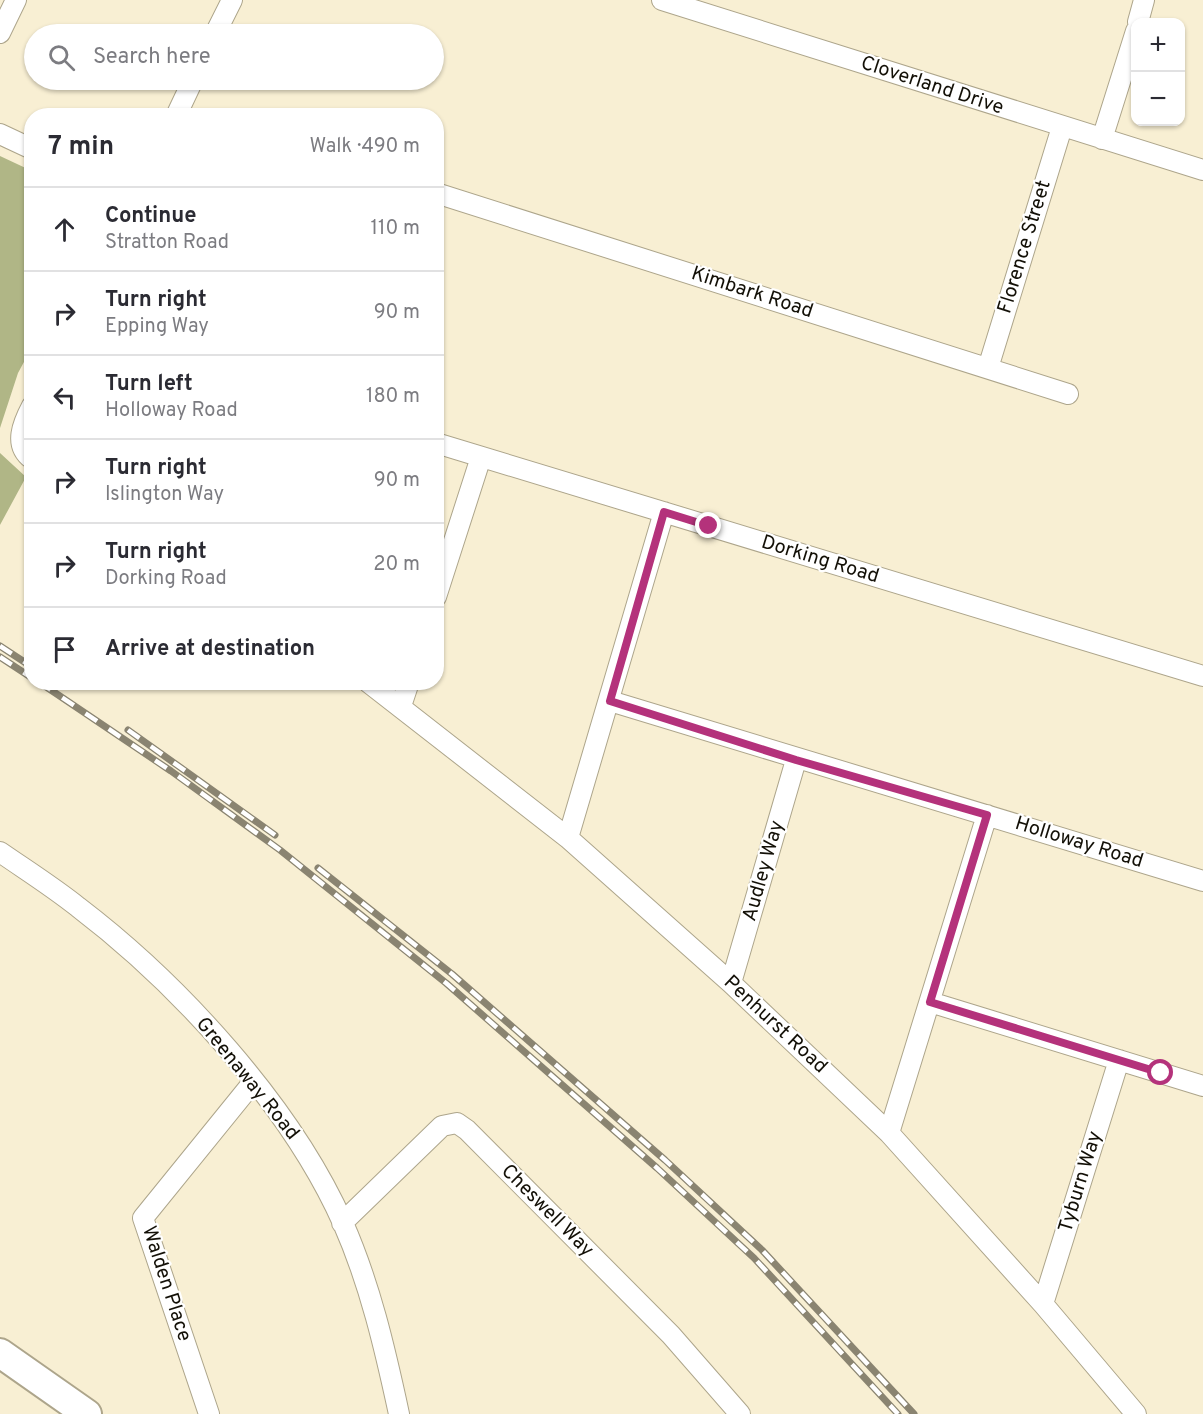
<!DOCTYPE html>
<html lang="en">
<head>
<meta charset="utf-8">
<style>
	:root { --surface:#fff; --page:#f2f2f3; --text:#2b2b33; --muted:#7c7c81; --line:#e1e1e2 }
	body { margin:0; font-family:Overpass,sans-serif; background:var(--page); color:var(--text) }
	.controls { position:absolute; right:18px; top:18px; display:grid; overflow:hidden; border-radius:12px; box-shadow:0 2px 4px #0004 }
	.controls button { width:54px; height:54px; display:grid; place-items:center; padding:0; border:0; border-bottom:2px solid var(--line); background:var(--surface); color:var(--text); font:30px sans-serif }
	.stop { position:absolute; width:18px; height:18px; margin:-14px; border:4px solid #b4327b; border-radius:50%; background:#fff }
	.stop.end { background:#b4327b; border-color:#fff; box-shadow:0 2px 6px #0008 }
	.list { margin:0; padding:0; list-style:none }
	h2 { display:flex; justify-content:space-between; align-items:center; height:78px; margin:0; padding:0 24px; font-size:26px }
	h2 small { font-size:20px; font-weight:400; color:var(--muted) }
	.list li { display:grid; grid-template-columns:39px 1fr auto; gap:18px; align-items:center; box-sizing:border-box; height:84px; padding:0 24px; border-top:2px solid var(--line) }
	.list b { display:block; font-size:22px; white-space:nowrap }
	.list p { margin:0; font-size:20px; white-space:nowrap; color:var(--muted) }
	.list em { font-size:20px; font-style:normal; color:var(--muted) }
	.icon { flex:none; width:33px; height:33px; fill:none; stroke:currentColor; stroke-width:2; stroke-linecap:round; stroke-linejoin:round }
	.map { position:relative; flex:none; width:1203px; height:1414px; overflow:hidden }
	.search { position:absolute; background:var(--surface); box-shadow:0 2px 4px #0004; left:24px; top:24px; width:420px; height:66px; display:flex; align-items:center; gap:15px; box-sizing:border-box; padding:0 21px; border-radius:33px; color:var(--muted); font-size:22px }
	.panel { position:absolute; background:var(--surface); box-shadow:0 2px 4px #0004; left:24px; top:108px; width:420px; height:582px; border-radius:24px }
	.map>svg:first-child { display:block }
	.forest { fill:#b0b686 }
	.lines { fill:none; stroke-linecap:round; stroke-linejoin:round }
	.minor-casing { stroke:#ada58b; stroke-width:22 }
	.highway-casing { stroke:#ada58b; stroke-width:32 }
	.minor { stroke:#fff; stroke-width:20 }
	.highway { stroke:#fff; stroke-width:28 }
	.rail-casing { stroke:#8a8471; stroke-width:7 }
	.rail { stroke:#fff; stroke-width:4.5; stroke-dasharray:14; stroke-linecap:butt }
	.route { stroke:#b4327b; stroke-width:8 }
	.labels { text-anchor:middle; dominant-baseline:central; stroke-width:4.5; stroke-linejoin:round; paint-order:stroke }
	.street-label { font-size:20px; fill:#131007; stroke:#fff }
</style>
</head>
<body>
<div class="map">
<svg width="1203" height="1414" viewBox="0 0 1203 1414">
	<rect width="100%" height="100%" fill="#f8efd3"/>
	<path class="forest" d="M0 156 32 171 31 349 18 373 0 428Z
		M0 453 26 477 0 525Z"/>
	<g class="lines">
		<defs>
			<path id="minor" d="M662 0 1203 170
				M1138 22 1144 0
				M0 33 16 0
				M215 34 232 0
				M176 116 193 80
				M0 134 32 149
				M1102 139 1136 31
				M436 193 1068 394
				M988 368 1062 127
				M32 406C23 423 13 445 32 459
				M436 443 1203 676
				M436 597 481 457
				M368 682 568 838 731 983 889 1133 1043 1304 1136 1414
				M610 701 1203 881
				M401 706 409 682
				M568 838 664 512
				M0 852C26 870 53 887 78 907 179 984 291 1106 343 1223 370 1284 385 1349 399 1414
				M731 983 796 760
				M930 1002 1203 1086
				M889 1133 987 815
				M342 1223 442 1126 457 1123 467 1130 671 1335 740 1414
				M1043 1304 1119 1060
				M209 1414 143 1218 254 1081"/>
			<path id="highway" d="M0 1353 87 1414"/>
		</defs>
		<use href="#minor" class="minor-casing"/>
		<use href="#highway" class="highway-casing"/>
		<use href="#minor" class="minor"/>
		<use href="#highway" class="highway"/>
		<defs>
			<path id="rail" d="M0 646 32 667
				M0 657 32 678
				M39 682 171 771 280 850 446 983 657 1168 754 1258 898 1414
				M128 730 275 835
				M318 868 452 974 665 1160 762 1250 914 1414"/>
		</defs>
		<use href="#rail" class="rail-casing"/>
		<use href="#rail" class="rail"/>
	</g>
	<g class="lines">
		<path class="route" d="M709 526 664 512 610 701 796 760 987 815 930 1002 1161 1073"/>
	</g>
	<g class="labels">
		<g class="street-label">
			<text transform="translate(932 86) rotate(18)">Cloverland Drive</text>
			<text transform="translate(1025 247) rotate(-73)">Florence Street</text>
			<text transform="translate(752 293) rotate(18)">Kimbark Road</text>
			<text transform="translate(820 560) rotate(17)">Dorking Road</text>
			<text transform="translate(1079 843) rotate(17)">Holloway Road</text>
			<text transform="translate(764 871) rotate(-74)">Audley Way</text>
			<text transform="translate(775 1025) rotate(43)">Penhurst Road</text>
			<text transform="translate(247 1079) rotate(51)">Greenaway Road</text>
			<text transform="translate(1081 1182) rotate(-73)">Tyburn Way</text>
			<text transform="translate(547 1211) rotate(45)">Cheswell Way</text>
			<text transform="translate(166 1284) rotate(72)">Walden Place</text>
		</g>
	</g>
</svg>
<div class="controls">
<button>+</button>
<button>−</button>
</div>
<div class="stop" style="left:1161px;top:1073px"></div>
<div class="stop end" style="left:709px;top:526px"></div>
<div class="search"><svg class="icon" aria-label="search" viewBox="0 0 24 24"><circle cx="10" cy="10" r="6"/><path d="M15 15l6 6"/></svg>Search here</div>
<section class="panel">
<h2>7 min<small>Walk · 490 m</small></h2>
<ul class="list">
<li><svg class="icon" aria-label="ahead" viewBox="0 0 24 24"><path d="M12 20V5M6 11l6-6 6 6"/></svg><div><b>Continue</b><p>Stratton Road</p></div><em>110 m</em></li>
<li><svg class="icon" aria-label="right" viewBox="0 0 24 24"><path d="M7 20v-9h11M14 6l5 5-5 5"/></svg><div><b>Turn right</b><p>Epping Way</p></div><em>90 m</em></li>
<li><svg class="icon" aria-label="left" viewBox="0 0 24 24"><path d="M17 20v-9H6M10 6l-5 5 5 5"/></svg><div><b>Turn left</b><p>Holloway Road</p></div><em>180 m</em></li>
<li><svg class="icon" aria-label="right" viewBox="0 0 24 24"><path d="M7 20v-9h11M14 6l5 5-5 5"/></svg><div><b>Turn right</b><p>Islington Way</p></div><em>90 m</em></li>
<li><svg class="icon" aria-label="right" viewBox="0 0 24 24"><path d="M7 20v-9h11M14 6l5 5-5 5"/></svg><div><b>Turn right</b><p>Dorking Road</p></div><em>20 m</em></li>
<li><svg class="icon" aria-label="arrive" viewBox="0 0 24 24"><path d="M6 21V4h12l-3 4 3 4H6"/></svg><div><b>Arrive at destination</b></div></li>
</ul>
</section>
</div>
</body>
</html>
